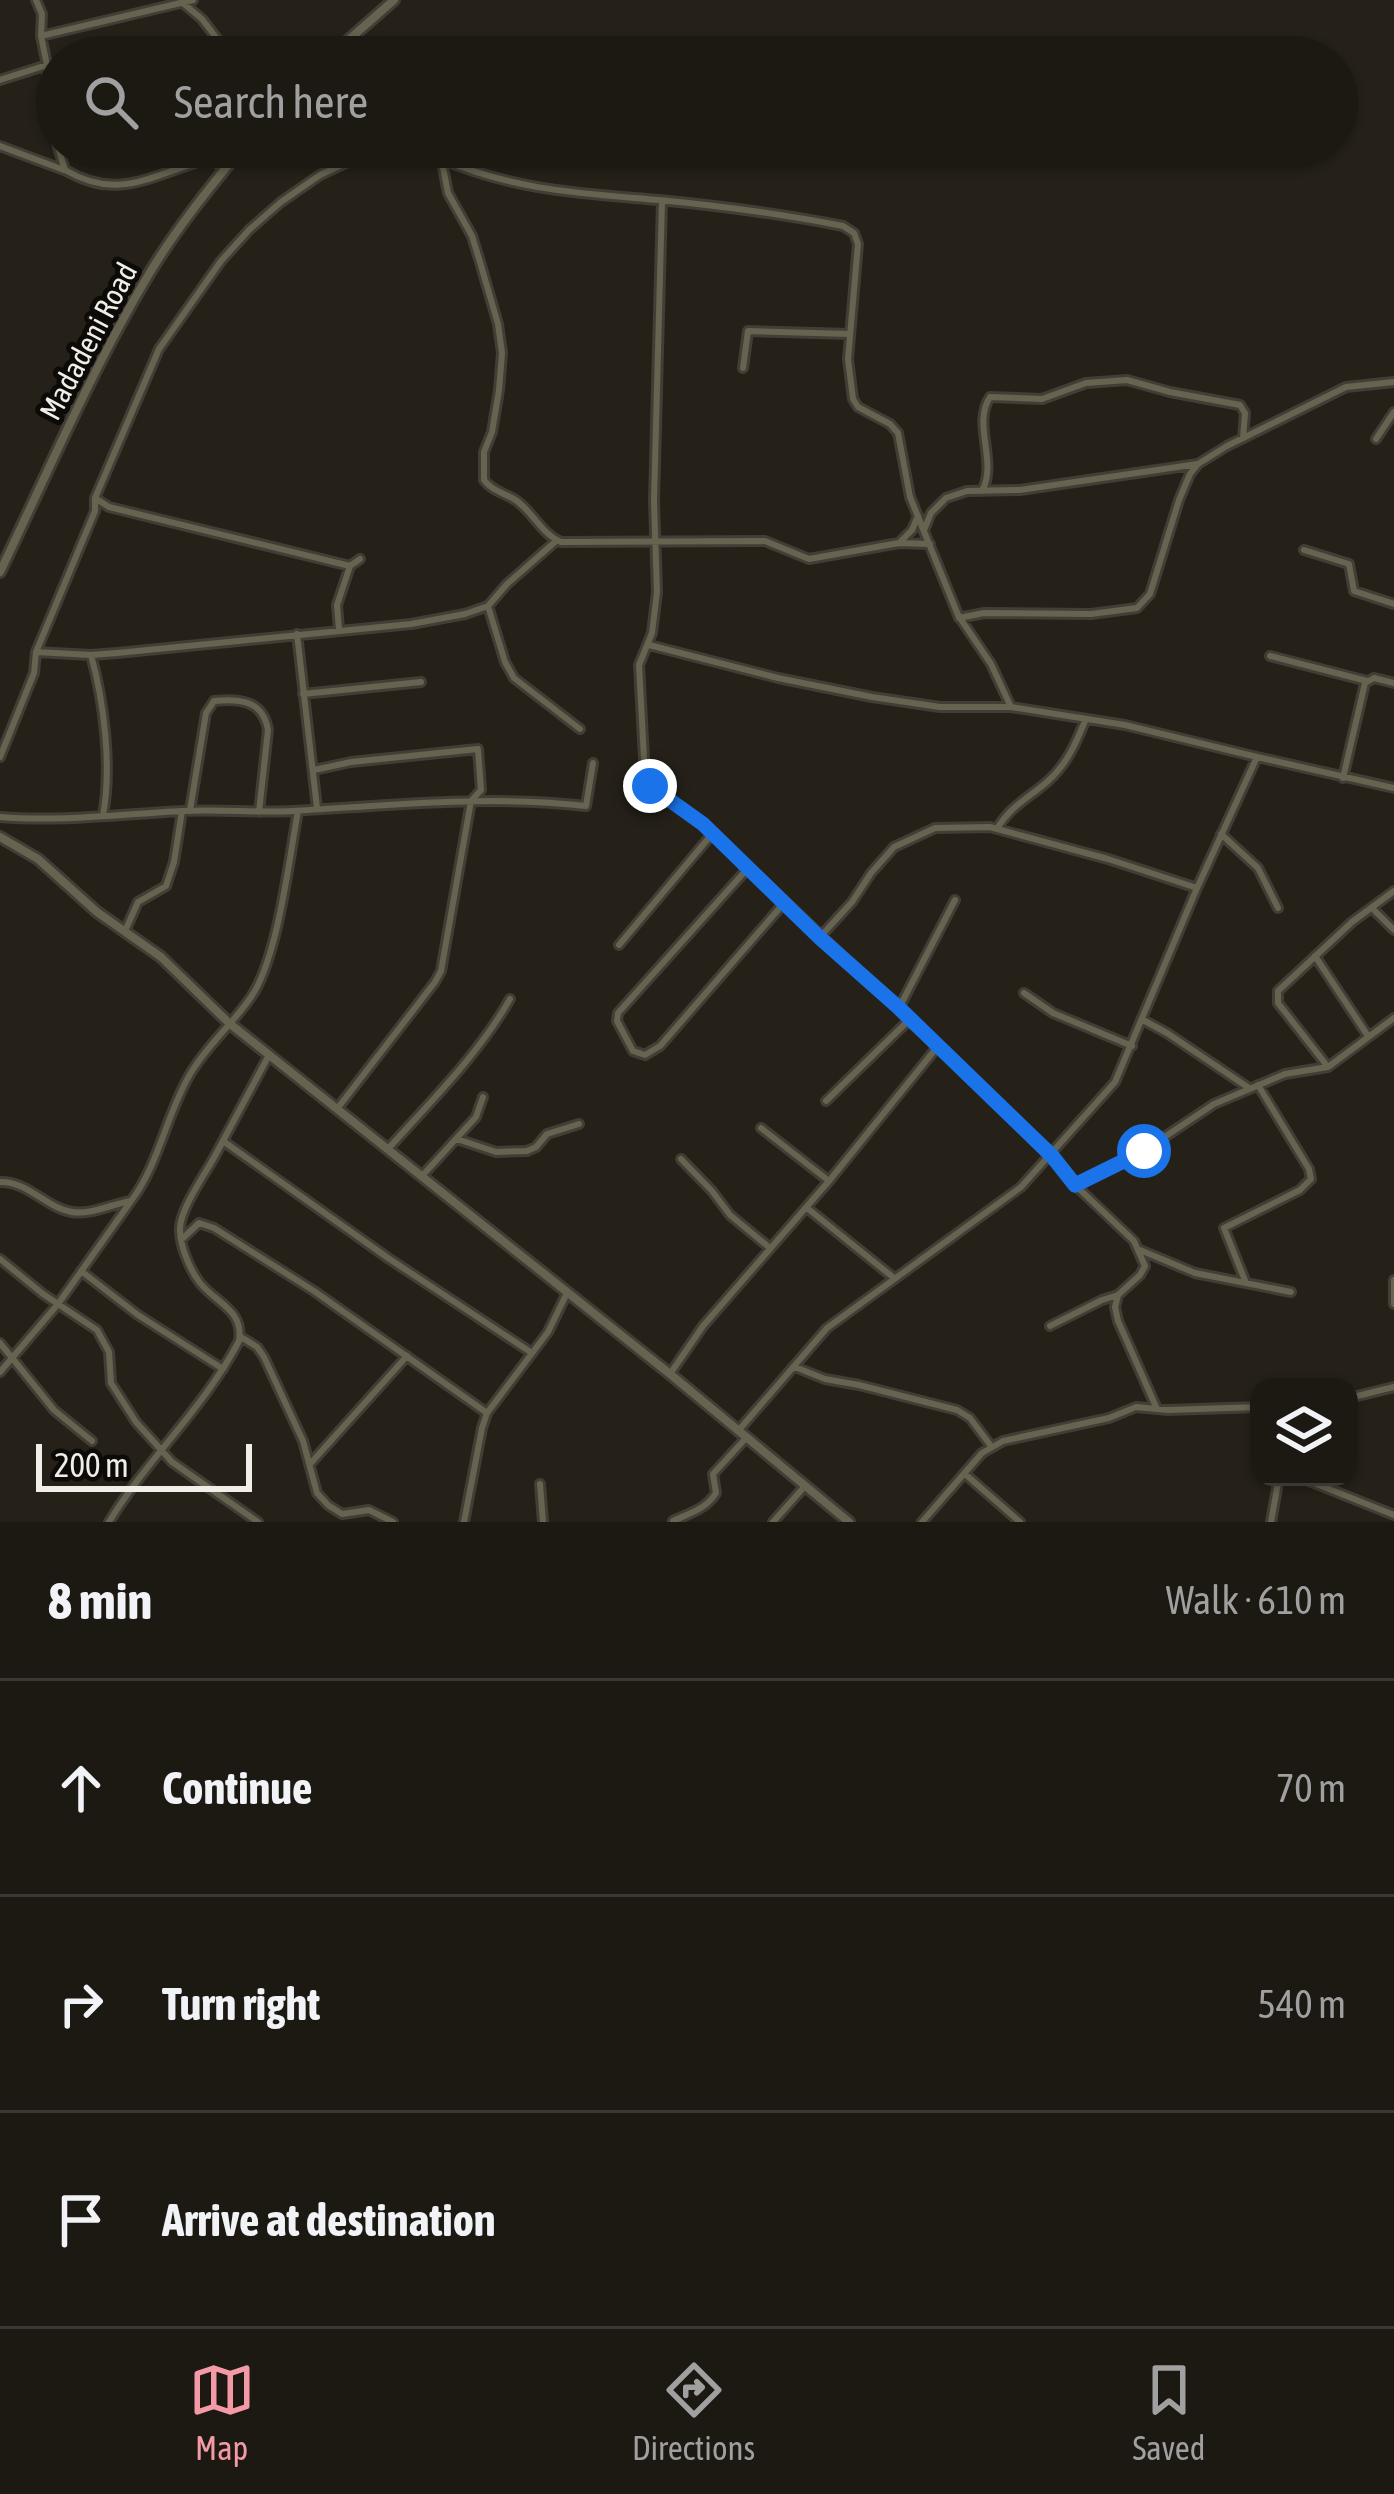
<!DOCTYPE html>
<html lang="en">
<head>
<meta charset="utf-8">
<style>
	:root { --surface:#1c1913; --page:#25221c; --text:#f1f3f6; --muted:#a0a0a0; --line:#3a3833; --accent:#f49aa6 }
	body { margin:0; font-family:"Asap Condensed",sans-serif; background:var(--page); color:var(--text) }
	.controls { position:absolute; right:36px; bottom:36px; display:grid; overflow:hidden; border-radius:24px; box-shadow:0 3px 9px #0004 }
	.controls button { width:108px; height:108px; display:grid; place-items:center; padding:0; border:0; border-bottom:3px solid var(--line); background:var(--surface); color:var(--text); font:60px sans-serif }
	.scale { position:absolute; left:36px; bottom:30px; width:216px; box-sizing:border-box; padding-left:12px; border:6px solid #f1eee9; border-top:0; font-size:33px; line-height:42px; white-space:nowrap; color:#f1eee9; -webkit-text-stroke:9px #0d0b08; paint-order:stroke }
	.stop { position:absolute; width:36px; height:36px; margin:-27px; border:9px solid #1a73e8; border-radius:50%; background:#fff }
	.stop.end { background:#1a73e8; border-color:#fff; box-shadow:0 3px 12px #0008 }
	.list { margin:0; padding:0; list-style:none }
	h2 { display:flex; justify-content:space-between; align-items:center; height:156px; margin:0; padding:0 48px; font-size:51px }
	h2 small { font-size:39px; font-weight:400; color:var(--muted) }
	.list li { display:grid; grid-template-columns:78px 1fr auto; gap:36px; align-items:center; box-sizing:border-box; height:216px; padding:0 48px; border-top:3px solid var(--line) }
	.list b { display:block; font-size:45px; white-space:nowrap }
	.list em { font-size:39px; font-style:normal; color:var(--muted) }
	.icon { flex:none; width:66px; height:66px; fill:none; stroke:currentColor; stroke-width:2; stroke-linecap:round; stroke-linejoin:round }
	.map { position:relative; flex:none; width:1394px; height:1522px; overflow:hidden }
	.search { position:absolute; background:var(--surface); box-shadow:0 3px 9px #0004; left:36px; right:36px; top:36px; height:132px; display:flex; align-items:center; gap:30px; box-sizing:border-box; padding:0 42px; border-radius:66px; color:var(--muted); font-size:45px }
	.sheet { height:804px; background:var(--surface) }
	nav { display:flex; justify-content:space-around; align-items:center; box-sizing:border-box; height:168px; border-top:3px solid var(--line); background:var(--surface); font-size:33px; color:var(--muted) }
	nav a { display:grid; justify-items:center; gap:6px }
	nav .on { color:var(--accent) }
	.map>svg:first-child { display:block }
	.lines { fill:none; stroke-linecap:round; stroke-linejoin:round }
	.minor-casing { stroke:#423e36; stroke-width:12 }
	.tertiary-casing { stroke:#423e36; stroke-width:14 }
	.minor { stroke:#666350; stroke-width:6 }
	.tertiary { stroke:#666350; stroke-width:8 }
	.route { stroke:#1a73e8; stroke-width:15 }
	.labels { text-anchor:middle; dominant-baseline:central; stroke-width:10; stroke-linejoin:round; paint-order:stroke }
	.street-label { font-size:30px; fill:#f1eee9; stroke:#0d0b08 }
</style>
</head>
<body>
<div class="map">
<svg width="1394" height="1522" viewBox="0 0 1394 1522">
	<rect width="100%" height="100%" fill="#252119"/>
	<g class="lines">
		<defs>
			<path id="minor" d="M36 0 42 14 41 36 47 65 50 121 57 143
				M184 4 202 19 231 57
				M41 36 193 0
				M0 80 47 65
				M0 146 64 170
				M58 147 65 170C118 201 149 176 202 161L214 162 226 168
				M439 147 448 193 472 236 480 262 498 324 502 353 499 390 492 432 484 452V480C492 491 505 493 517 501 534 514 542 534 561 542L765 541 809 559 899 543 930 544
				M441 159C518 191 578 193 659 200 721 206 782 214 843 226L854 233 858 244 848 359 853 399 858 407 890 424 898 433 910 497 958 615 991 664 1011 707
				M662 201 654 501 657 592 652 633 639 665 645 777C656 798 684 808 702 824 769 884 832 948 899 1008L909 1020 996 1100 1052 1156 1075 1185 1134 1241 1145 1266 1140 1275 1118 1295 1115 1307 1118 1321 1157 1409
				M743 368 748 331 850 334
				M1376 439 1394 412
				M982 491C998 462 972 424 990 397L1042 399 1086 383 1127 380 1170 392 1240 405 1245 413 1243 438
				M95 498 109 507 350 566 360 559
				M924 530 931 513 946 498 967 491 1020 490 1198 464
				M556 541 507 584 488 606 505 662 514 678 580 729
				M900 542 912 530 918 516
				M1304 550 1349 564 1354 591 1394 604
				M959 618 984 613 1091 614 1137 608 1150 594 1179 500 1190 474 1198 464 1227 446 1346 387 1394 382
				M339 630 337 605 350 566
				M297 634 317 808
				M649 645 778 678 872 697 940 707H1011L1125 725 1257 757
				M36 652 91 655 117 653 411 624 465 614 488 606
				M91 655C104 702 112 767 103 815
				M1270 656 1367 681
				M303 694 421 682
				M0 757 34 673 36 652 95 511V498L159 349 221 261 249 230 281 202 320 175 380 147
				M314 770 351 762 478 749 481 790 471 801 441 971 435 982 337 1109
				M1343 778 1365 683 1374 678 1394 683
				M190 810 206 713 214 701C241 698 263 701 268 730L259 812
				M0 817C61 822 122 814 183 811 220 809 256 813 293 811 391 805 488 795 586 806L593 763
				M997 829C1010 806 1029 798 1048 781 1067 764 1076 743 1085 721
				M1221 834 1258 868 1278 908
				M748 868 618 1013 617 1021 633 1051 645 1055 660 1046 784 903
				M1372 908 1394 930
				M125 931 138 902 166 886 174 862 182 811
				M820 937 852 902 871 873 894 847 935 828 990 827 1108 859 1197 888
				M619 945 712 834
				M1315 956 1368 1036
				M1024 993 1053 1013 1132 1046
				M899 1008 955 900
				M1143 1020 1167 1033 1249 1088
				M1328 1067 1278 1003V991L1352 922 1394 891
				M826 1101 909 1020
				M761 1128 829 1181
				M457 1139 496 1152 527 1151 536 1147 547 1134 579 1124
				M223 1141 388 1258 532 1353
				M388 1149C431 1101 478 1055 510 999
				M681 1159 712 1191 730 1215 770 1248
				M422 1176 476 1117 483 1097
				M0 1182C28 1181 46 1208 72 1212 91 1215 112 1204 131 1201 159 1164 166 1116 189 1076 206 1046 232 1025 251 997 278 958 289 859 298 811
				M1075 1185 1139 1154 1214 1104 1285 1074 1328 1067 1394 1018
				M807 1208 894 1278
				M181 1240 199 1223 214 1228 314 1291 487 1413
				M1140 1250 1195 1273 1291 1292
				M0 1259 43 1294 97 1330 109 1352 111 1383 136 1422 172 1462 258 1522
				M81 1271 138 1315 223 1369
				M1394 1280V1304
				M1246 1283 1224 1228 1300 1190 1311 1179 1309 1169 1258 1085
				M1050 1326 1102 1300 1118 1295
				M241 1337 257 1347 264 1357 303 1441 317 1493 328 1505 342 1514 369 1510 393 1522
				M0 1343 54 1410 92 1441
				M795 1367 825 1379 859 1385 957 1410 970 1418 991 1446
				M0 1372 58 1304 131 1201
				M670 1374 703 1326 829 1181 938 1046
				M1349 1398 1394 1387
				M738 1431 827 1328 1021 1187 1115 1082 1197 888 1257 757 1394 788
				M310 1464 407 1356
				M965 1474 1020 1522
				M1299 1477 1394 1515
				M540 1484 543 1522
				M673 1521C690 1513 706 1509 716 1493L713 1474 746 1438
				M109 1522C148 1458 204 1408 239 1341 244 1310 216 1303 200 1283 190 1270 180 1246 180 1230 179 1210 206 1173 216 1154 234 1121 251 1088 269 1055
				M464 1522 482 1428 487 1413 548 1332 567 1293
				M773 1522 805 1486
				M922 1522 982 1453 1003 1441 1109 1418 1136 1407 1168 1410 1259 1407
				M1271 1522 1279 1477"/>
			<path id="tertiary" d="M329 57 394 0
				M0 572C48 472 92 369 149 274 176 229 210 187 243 147
				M0 837 38 859 97 912 161 957 229 1023 670 1374 849 1522"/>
		</defs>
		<use href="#minor" class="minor-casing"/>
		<use href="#tertiary" class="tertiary-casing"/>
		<use href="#minor" class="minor"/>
		<use href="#tertiary" class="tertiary"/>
	</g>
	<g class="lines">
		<path class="route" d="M650 786 703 824 820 938 899 1008 1052 1156 1075 1185 1144 1151"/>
	</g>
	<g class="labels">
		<g class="street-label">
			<text transform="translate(88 341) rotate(-62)">Madadeni Road</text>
		</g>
	</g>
</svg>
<div class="controls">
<button><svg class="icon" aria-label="layers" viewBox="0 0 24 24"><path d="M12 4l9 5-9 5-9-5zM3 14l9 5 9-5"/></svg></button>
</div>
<div class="scale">200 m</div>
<div class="stop" style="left:1144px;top:1151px"></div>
<div class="stop end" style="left:650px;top:786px"></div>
<div class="search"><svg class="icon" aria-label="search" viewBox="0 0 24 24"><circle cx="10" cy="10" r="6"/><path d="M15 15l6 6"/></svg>Search here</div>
</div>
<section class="sheet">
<h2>8 min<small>Walk · 610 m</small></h2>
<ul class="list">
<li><svg class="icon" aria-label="ahead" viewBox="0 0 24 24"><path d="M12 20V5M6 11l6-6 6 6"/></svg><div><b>Continue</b></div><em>70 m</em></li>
<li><svg class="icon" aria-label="right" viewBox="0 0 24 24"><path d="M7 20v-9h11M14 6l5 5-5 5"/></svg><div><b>Turn right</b></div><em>540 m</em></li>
<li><svg class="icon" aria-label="arrive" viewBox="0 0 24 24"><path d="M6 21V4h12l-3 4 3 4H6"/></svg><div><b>Arrive at destination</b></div></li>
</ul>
</section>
<nav>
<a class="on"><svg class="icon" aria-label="map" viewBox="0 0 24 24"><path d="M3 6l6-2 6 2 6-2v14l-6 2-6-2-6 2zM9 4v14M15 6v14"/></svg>Map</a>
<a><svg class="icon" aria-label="directions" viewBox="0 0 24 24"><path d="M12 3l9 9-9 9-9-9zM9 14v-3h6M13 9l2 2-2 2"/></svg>Directions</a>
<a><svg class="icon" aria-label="saved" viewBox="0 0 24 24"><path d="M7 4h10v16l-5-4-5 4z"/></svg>Saved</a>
</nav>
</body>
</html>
